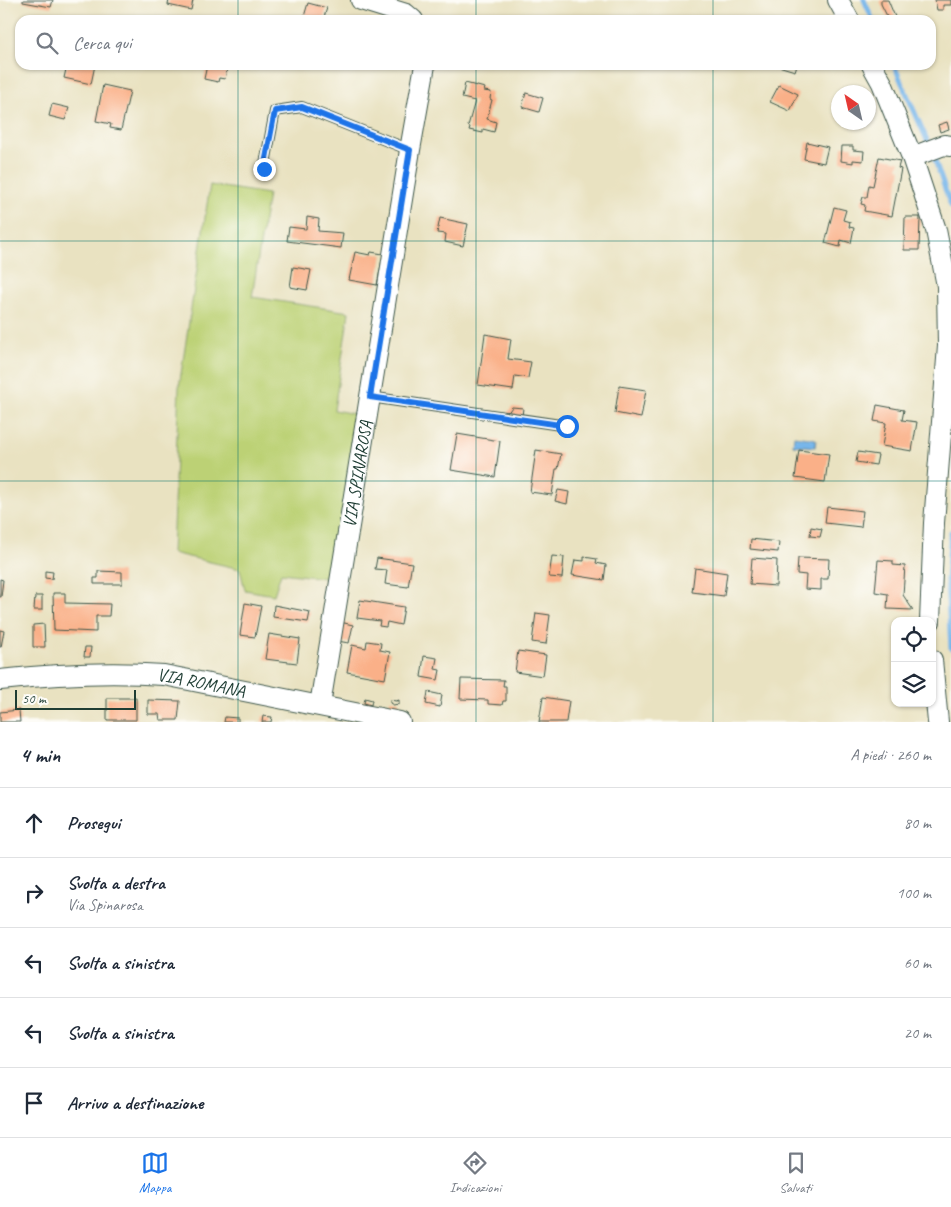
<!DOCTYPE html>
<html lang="it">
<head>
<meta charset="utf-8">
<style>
	:root { --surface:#fff; --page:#f2f2f3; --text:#1f2937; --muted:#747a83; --line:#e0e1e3; --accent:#1a73e8 }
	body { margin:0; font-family:Caveat,sans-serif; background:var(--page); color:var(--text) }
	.controls { position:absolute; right:15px; bottom:15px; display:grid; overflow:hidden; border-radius:10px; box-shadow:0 1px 4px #0004 }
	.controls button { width:45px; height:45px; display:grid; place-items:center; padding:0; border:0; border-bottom:1px solid var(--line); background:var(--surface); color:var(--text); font:25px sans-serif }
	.compass { position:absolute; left:831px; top:85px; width:45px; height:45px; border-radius:50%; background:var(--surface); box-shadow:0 1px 4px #0004; rotate:326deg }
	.scale { position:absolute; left:15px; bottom:12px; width:121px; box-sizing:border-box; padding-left:5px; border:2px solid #1f3d34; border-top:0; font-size:14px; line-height:18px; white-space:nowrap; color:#1f3d34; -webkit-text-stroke:4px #fdfcf7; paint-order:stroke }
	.stop { position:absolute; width:15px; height:15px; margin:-11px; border:4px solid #1a73e8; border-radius:50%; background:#fff }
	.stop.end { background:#1a73e8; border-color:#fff; box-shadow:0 1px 5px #0008 }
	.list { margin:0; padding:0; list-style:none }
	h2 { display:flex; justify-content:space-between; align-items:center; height:65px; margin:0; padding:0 20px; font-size:21px }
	h2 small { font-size:16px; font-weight:400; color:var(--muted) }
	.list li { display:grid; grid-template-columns:32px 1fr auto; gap:15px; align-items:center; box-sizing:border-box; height:70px; padding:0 20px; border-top:1px solid var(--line) }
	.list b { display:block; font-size:19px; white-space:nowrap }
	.list p { margin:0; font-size:16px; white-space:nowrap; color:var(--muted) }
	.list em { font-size:16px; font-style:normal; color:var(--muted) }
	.icon { flex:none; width:28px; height:28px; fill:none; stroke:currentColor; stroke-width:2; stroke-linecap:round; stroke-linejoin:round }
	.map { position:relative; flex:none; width:951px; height:722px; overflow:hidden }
	.search { position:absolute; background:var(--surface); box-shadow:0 1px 4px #0004; left:15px; right:15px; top:15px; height:55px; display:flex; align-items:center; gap:12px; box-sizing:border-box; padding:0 18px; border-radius:15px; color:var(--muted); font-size:19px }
	.sheet { height:415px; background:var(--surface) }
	nav { display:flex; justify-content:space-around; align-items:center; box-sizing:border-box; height:70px; border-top:1px solid var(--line); background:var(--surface); font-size:14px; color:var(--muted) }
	nav a { display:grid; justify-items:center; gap:2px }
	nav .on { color:var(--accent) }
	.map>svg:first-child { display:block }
	.green { fill:#bcd175; stroke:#6e8754 }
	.water { fill:#77b6ea; stroke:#4b7a8f }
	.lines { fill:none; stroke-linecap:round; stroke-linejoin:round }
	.stream { stroke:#77b6ea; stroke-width:5 }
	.building { fill:#fab088 }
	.service-casing { stroke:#3d5649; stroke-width:12 }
	.minor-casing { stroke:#3d5649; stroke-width:22 }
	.service { stroke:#fff; stroke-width:10 }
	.minor { stroke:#fff; stroke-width:20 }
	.route { stroke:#1a73e8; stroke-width:6 }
	.grid { fill:none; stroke:#0f766e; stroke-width:1; stroke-opacity:0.55 }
	.labels { text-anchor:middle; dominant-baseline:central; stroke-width:4; stroke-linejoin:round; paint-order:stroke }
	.street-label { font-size:18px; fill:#1f3d34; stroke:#fdfcf7 }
</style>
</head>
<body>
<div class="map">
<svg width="951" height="722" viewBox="0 0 951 722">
	<rect width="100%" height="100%" fill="#fdfcf7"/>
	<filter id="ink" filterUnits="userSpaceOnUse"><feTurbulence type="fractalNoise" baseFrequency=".02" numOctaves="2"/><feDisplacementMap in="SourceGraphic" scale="10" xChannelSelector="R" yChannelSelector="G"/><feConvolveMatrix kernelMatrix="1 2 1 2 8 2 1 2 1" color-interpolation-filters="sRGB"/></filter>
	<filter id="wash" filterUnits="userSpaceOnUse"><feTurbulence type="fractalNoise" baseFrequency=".0096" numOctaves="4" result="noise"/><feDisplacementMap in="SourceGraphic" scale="20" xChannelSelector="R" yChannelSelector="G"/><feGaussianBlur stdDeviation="1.12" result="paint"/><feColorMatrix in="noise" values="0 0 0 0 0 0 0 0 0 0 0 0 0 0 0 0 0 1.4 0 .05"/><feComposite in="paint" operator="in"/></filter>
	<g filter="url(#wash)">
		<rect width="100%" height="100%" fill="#e9e2c1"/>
		<path class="green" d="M210 185 268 194 252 297 349 312 334 410 360 415 334 579 281 573 274 595 245 590 240 569 172 553 179 387Z"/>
		<path class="water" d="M794 436 816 439 815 447 793 445Z"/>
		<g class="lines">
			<path class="stream" d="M864 0 873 20
				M894 65 930 147
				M933 155 951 206
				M951 532 947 580 951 648"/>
		</g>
		<g id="blocks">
			<path class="building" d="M23 0H53L51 7 23 2Z
				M169 0H193L191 10 168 5Z
				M881 0H888L895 17 889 20 881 4Z
				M935 0H951V5H943V10H937Z
				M308 3 327 8 323 20H303Z
				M67 65H95L91 84 64 78Z
				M207 65H228L225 79 219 78 218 82 204 79Z
				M775 65H797L795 71Z
				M465 83 485 88 484 91 491 92 490 99 492 100 487 119 496 122 494 132 483 129V133L469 130 470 127 468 126 475 101 462 98Z
				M103 85 130 91 121 130 110 128 111 124 96 121Z
				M779 85 798 94 790 111 770 102Z
				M526 93 543 98 539 112 522 107Z
				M52 104 69 108 65 120 49 116Z
				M947 122 949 129 940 132 938 125Z
				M807 142 828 147 824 163 804 159Z
				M842 146H853V150L864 151 863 161 853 160V163L841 161Z
				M879 157 900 161 898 168 901 169 892 216 864 211 865 205 861 204 863 197H867L869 185 873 186Z
				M834 207 846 210 843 220 850 222 849 227 854 228 851 243 841 240 840 247 825 243Z
				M307 217 319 219 318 231 343 233 341 248 287 241 289 227 306 229Z
				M905 217H920L919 250H904Z
				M440 218 468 224 463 246 445 242 446 234 437 233Z
				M355 252 370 255 371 252 383 254 377 285 349 280Z
				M293 267 311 270 307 290 290 287Z
				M485 334 511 339 508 359 531 362 528 378 515 376 513 390 478 385Z
				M619 386 646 390 641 418 615 413Z
				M877 405 904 410 902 420 917 422 912 451 882 446 886 423 874 421Z
				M512 407 523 408 522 416 507 414Z
				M457 434 500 441 495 477 451 470Z
				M536 450 561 454 558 469H556L552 495 530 492Z
				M799 450 829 454 825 482 795 478Z
				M858 452 878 455 876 465 856 462Z
				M558 490 569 492 567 504 555 501Z
				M827 507 863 511 861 527 825 523Z
				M811 527 822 529 820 537 810 536Z
				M751 539 779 542 778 552 750 549Z
				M552 556 564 557 562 578 549 577Z
				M584 557 597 559 596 563 606 565 604 580 572 575 575 560 584 561Z
				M377 558 412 563 408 587 385 584 387 570 375 569Z
				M752 558 777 560 776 586 750 584Z
				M798 558 829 559 828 579H821V590L805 589 806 575 797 574Z
				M878 560 893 561V565L905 566 903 595 913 610 887 609 888 594 875 592Z
				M695 568 727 573 724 596 692 592Z
				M45 571 53 572 52 579 45 578Z
				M98 571 122 572V584H94V578H98Z
				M0 579 3 580 1 597H0Z
				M53 593H65V603L110 604 109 616H96V632L54 630Z
				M35 596H42V610H34Z
				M360 600 404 607 401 625 387 622 386 627 379 626 380 621 357 618Z
				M245 603 261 606 255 637 240 635Z
				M274 605 310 612 308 622 273 617Z
				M536 613 550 615 546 644 532 642Z
				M340 622 353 625 349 643 337 641Z
				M44 624 45 647H33V625Z
				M0 630 4 631 1 647H0Z
				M269 634 300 639 297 663 265 659Z
				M367 641 381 643 380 650 390 652 385 679 347 672 352 645 366 648Z
				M85 647H91L90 657H84Z
				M518 651 546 655 543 676 515 672Z
				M424 656 437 658 435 669 440 670 438 680 421 677Z
				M461 679 504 680 503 686H506V701H503L502 705 488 704V700L460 699Z
				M428 692 442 695 440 707 426 704Z
				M543 697 569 701 566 722H539Z
				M107 698H136V720H107Z
				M365 698 372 700 371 705 364 703Z
				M148 700 180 701 178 720H160L159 714H148Z
				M390 700 396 701 399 700V704L393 705 390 703Z
				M19 710 20 722H0V712Z
				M263 716 272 717 271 722H262Z
				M225 717 238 718V722H224Z"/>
		</g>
	</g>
	<g filter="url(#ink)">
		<use href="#blocks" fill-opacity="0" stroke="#3d5649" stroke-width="1"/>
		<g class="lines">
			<defs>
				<path id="service" d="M264 169 275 111 302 107 410 150
					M370 397 567 426"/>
				<g id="minor">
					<path d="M361 0 406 14 413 20"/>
					<path d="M838 0 849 20"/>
					<path d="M872 65 882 83 912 157 936 230 947 286 948 346 934 523 930 621"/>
					<path d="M912 157 944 145 951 146"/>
					<path d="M932 660 938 722"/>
					<path id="s1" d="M0 680C54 674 110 671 164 675L400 722"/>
					<path id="s2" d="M320 705 410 150 425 65"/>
				</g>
			</defs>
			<use href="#service" class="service-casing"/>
			<use href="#minor" class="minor-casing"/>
			<use href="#service" class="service"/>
			<use href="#minor" class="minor"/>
		</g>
	</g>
	<g class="lines" filter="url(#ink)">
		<path class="route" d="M264 169 275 111 302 107 410 150 370 397 567 426"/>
	</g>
	<path class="grid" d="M238 0V20M476 0V20M713 0V20M238 65V722M476 65V722M713 65V722M0 241H951M0 481H951"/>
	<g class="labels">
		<g class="street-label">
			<text stroke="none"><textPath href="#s2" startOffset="234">VIA SPINAROSA</textPath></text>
			<text stroke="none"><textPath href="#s1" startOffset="202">VIA ROMANA</textPath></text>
		</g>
	</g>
</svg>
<div class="controls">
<button><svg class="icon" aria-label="locate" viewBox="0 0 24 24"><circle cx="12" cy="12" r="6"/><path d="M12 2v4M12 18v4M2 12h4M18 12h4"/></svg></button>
<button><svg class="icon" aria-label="layers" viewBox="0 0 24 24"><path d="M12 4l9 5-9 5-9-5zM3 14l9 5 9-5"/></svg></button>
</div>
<svg class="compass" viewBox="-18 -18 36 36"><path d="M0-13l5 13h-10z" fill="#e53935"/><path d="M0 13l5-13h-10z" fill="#747a83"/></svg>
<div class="scale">50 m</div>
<div class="stop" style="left:567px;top:426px"></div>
<div class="stop end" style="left:264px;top:169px"></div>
<div class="search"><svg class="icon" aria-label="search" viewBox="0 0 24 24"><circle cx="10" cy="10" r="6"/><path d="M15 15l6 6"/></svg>Cerca qui</div>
</div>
<section class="sheet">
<h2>4 min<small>A piedi · 260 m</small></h2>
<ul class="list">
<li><svg class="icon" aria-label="ahead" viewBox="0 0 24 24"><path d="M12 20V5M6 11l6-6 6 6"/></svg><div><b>Prosegui</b></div><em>80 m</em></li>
<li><svg class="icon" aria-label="right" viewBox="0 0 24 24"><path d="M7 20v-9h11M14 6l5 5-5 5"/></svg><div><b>Svolta a destra</b><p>Via Spinarosa</p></div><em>100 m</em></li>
<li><svg class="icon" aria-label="left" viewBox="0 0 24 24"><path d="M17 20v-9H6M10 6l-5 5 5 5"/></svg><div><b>Svolta a sinistra</b></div><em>60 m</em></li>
<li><svg class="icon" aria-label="left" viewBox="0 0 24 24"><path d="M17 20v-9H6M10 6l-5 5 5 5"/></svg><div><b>Svolta a sinistra</b></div><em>20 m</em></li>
<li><svg class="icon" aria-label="arrive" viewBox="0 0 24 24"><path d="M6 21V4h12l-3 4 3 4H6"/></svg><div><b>Arrivo a destinazione</b></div></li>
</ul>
</section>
<nav>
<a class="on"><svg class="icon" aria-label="map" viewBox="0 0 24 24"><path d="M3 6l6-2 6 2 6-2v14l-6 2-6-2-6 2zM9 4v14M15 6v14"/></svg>Mappa</a>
<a><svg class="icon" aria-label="directions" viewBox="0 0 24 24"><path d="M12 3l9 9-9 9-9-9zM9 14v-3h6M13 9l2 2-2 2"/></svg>Indicazioni</a>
<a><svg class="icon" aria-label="saved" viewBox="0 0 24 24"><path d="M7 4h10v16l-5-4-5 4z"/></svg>Salvati</a>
</nav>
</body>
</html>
